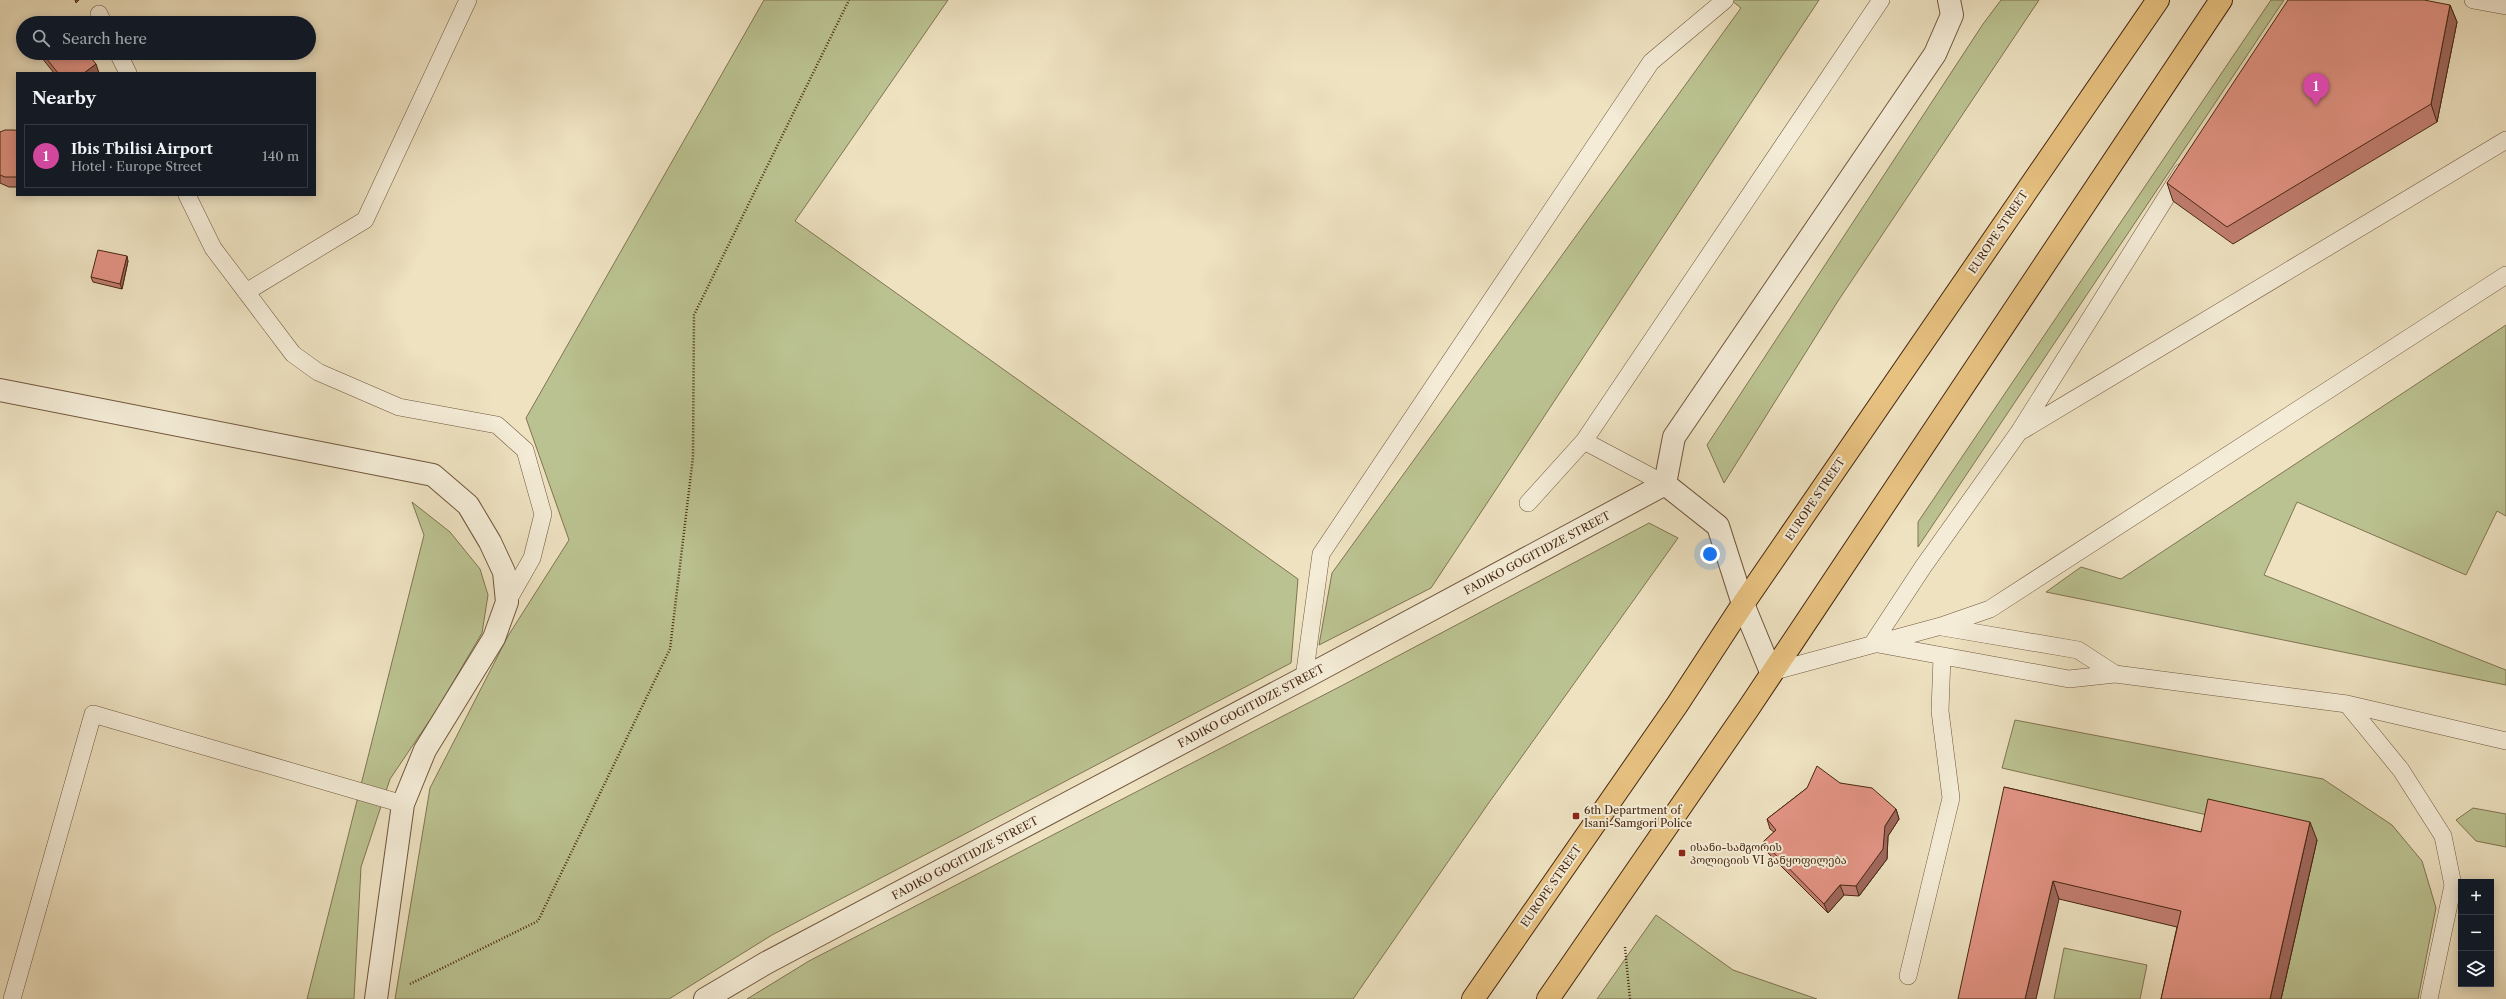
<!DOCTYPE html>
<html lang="en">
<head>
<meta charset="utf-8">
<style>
	:root { --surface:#171b24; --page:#20242c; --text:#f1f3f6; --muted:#9ea1a6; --line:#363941; --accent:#c59692 }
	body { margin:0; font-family:"Libre Caslon Text","Noto Serif Georgian",serif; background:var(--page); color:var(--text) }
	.controls { position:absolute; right:12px; bottom:12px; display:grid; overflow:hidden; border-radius:0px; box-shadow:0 2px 10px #0003 }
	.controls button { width:36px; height:36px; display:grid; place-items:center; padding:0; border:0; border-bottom:1px solid var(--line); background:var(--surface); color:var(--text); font:20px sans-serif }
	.you { position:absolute; left:1710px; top:554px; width:14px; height:14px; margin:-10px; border:3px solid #fff; border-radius:50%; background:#1a73e8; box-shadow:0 0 0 6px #1a73e833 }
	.badge { display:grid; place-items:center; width:26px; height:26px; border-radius:50%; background:var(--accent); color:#fff; font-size:13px; font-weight:700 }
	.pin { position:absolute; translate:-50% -33px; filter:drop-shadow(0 1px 2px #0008) }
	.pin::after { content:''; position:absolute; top:21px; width:14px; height:12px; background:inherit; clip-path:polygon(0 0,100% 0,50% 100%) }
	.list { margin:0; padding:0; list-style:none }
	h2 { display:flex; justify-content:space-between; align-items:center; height:52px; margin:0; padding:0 16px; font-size:17px }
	h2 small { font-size:13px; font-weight:400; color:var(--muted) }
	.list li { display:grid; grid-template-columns:26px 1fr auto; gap:12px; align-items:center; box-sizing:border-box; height:64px; margin:0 8px 8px; padding:0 8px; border:1px solid var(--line); border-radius:0px }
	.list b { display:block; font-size:15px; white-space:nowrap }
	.list p { margin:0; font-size:13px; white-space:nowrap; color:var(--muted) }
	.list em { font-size:13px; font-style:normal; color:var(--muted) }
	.icon { flex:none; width:22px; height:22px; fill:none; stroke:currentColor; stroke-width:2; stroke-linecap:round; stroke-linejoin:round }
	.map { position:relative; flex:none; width:2506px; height:999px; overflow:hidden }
	.search { position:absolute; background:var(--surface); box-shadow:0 2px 10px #0003; left:16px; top:16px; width:300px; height:44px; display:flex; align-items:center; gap:10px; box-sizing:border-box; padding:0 14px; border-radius:22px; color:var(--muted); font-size:15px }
	.panel { position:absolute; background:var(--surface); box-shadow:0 2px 10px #0003; left:16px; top:72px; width:300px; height:124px; border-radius:0px }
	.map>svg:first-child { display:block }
	.green { fill:#bbc291; stroke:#817451 }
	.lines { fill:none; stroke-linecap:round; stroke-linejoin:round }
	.lane-casing { stroke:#71563d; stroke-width:18 }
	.street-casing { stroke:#71563d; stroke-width:24 }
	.primary-casing { stroke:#472711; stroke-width:24 }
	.path { stroke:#472711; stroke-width:2.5; stroke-dasharray:1 2; stroke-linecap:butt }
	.lane { stroke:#f4ecd7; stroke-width:17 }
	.street { stroke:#f4ecd7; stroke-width:22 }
	.primary { stroke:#e7c180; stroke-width:22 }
	.wall { fill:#c37f72; stroke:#472711 }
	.shaded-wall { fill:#9f685d; stroke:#472711 }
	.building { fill:#e39485; stroke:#472711 }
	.poi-dot { fill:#8f2418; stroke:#f4ecd7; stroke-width:1.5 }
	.labels { text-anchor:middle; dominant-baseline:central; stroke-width:4; stroke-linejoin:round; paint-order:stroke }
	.street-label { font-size:11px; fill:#472711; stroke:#f4ecd7 }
	.poi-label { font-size:11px; fill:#472711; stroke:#f4ecd7; text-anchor:start }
</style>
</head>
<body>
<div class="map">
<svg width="2506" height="999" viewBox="0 0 2506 999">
	<rect width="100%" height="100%" fill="#eee2c1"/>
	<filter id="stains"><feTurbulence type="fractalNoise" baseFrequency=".005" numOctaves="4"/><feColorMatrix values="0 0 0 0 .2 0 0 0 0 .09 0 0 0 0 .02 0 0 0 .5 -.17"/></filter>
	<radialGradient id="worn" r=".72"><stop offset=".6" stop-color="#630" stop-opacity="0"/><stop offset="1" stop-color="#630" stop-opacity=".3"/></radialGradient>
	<path class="green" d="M764 0H948L795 221 1298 579 1291 663 772 935 669 999H395L430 788 508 636 569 540 526 418Z
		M1731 0H1819L1431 588 1319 645 1332 573 1741 8Z
		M2001 0H2039L1838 301 1724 483 1707 445 1983 24Z
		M2271 0H2284L1918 547V522Z
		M2506 325V516L2497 511 2466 575 2297 502 2264 575 2506 670V685L2046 592 2081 567 2121 579Z
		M412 502 450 532 480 569 488 595 482 633 436 711 390 779 361 867 354 999H307L424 535Z
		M1649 523 1678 538 1488 804 1353 999H747L809 961 1343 685Z
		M2015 720 2323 779 2392 825 2422 861 2436 908 2418 999H2281L2316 840 2002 768Z
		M2473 808 2506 814V847L2476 841 2456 820Z
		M1656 915 1733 970 1817 999H1597Z
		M2064 948 2147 965 2140 999H2054Z"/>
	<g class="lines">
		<defs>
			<path id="lane" d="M2473 0 2506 6
				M99 14 103 23
				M118 53 128 73
				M187 195 213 248 293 354 318 372 399 407 497 425 525 450 543 514 532 558 507 602
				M246 292 365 220 468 0
				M2023 430 2506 140
				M1665 484 1584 441 1881 0
				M1528 503 1584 441
				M1942 627 2078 650 2115 674
				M1873 643 1923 567 2019 432 2182 172
				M1878 644 2069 679 2115 674 2347 704 2506 741
				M1771 672 1941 626 1990 609 2506 275
				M1304 678 1321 554 1651 62 1725 0
				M2347 704 2401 770 2443 836 2453 885 2429 999
				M1908 976 1951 798 1940 711 1942 657
				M12 999 93 714 403 804"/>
			<path id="street" d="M0 390 433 475 468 505 490 542 504 572 507 602 494 638 425 750 403 804 376 999
				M1665 484 1674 437 1935 54 1952 15 1949 0
				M1665 484 1718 526 1743 604 1771 672
				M705 999 766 963 1304 678 1665 484"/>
			<path id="primary" d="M1473 999 1677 705 1743 604 2158 0
				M1548 999 1748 709 2221 0"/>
		</defs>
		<use href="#lane" class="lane-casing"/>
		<use href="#street" class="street-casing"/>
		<use href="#primary" class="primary-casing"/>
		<path class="path" d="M1625 947 1630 999
			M410 984 538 921 670 649 693 457 694 315 849 0"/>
		<use href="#lane" class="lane"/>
		<use href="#street" class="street"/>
		<use href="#primary" class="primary"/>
	</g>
	<path class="wall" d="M2450 5 2457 22 2437 122 2233 244 2173 201 2167 183Z
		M38 53H87L99 73H54Z
		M17 131V187H9L0 183V132Z
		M128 261 122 289 93 282 91 277Z
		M1840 783 1896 809 1899 819 1888 836 1887 859 1859 896 1844 895 1828 913 1767 852 1763 842 1774 832 1770 829 1767 819 1807 788Z
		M2004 787 2201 832 2317 840 2281 999H2161L2177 927 2059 899Z"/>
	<path class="shaded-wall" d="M75 0H79L76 3Z
		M2450 5 2457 22 2437 122 2431 104Z
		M96 64 99 73H84Z
		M127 256 128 261 122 289 120 284Z
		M1896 809 1899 819 1888 836 1887 859 1859 896 1856 886 1885 826Z
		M2310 822 2317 840 2281 999H2270Z
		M2053 881 2059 899 2036 999H2025Z
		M1840 885 1844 895 1828 913 1824 904Z"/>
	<path class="building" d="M2288 0H2424L2450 5 2431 104 2227 227 2167 183Z
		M57 17 62 23H50Z
		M42 53H87L96 64 84 73H58Z
		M5 130H15L17 131V176L16 177H5L0 175V132Z
		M98 250 127 256 120 284 91 277Z
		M1817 766 1840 783 1872 788 1896 809 1885 826 1883 849 1856 886 1840 885 1824 904 1763 842 1776 830 1767 819 1807 788Z
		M2004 787 2201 832 2208 799 2310 822 2270 999H2161L2181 911 2053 881 2025 999H1958Z"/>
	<g class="poi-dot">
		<rect x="1572" y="812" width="8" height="8" rx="2"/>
		<rect x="1678" y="849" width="8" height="8" rx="2"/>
	</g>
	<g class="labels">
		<g class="street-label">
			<text transform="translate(1998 232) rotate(-56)">EUROPE STREET</text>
			<text transform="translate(1815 499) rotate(-56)">EUROPE STREET</text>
			<text transform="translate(1537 553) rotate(-28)">FADIKO GOGITIDZE STREET</text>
			<text transform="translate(1251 706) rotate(-28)">FADIKO GOGITIDZE STREET</text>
			<text transform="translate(965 858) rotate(-28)">FADIKO GOGITIDZE STREET</text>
			<text transform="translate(1551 886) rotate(-55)">EUROPE STREET</text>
		</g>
		<g class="poi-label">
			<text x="1584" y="810">6th Department of<tspan x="1584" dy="13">Isani-Samgori Police</tspan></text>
			<text x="1690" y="847">ისანი-სამგორის<tspan x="1690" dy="13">პოლიციის VI განყოფილება</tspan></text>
		</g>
	</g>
	<rect width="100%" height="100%" filter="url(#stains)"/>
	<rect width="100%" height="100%" fill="url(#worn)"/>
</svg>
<div class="controls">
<button>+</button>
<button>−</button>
<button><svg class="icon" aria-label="layers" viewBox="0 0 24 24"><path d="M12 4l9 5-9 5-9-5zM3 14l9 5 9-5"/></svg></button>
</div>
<div class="you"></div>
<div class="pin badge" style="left:2316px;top:106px;background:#d1479c">1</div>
<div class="search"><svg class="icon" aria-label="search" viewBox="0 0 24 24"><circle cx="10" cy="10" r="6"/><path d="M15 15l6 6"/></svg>Search here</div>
<section class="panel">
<h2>Nearby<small></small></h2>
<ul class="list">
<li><span class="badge" style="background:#d1479c">1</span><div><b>Ibis Tbilisi Airport</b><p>Hotel · Europe Street</p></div><em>140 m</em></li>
</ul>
</section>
</div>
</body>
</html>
